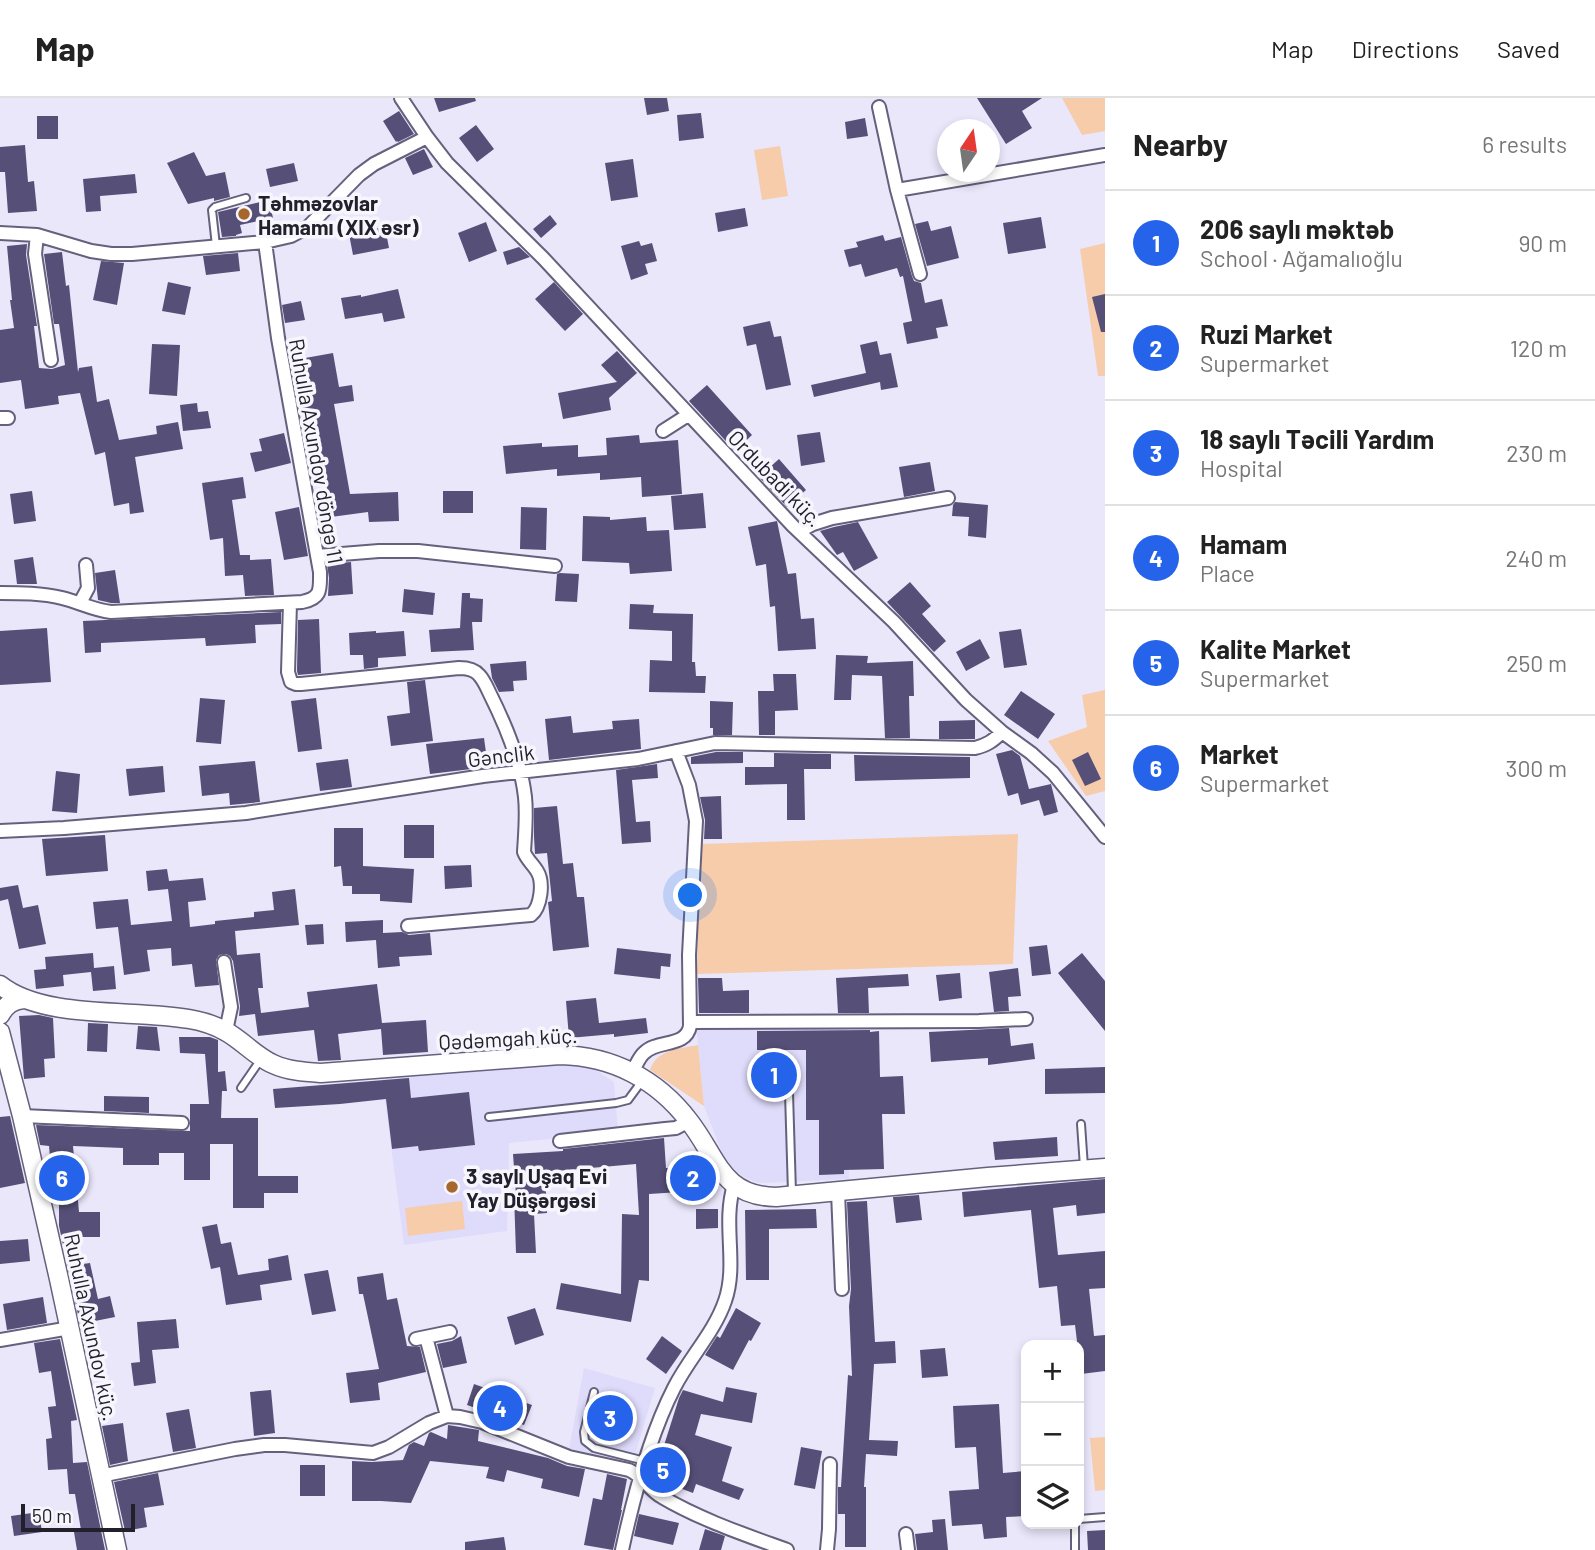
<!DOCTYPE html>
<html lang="en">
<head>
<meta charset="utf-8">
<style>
	:root { --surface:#fff; --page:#f6f6f6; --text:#222; --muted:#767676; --line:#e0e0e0; --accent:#2563eb }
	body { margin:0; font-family:Barlow,sans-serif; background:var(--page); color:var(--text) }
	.controls { position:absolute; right:21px; bottom:21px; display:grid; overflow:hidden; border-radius:14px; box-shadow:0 4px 10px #0003 }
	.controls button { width:63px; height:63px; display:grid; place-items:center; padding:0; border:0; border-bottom:2px solid var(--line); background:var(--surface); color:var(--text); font:35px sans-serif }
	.compass { position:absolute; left:937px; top:21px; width:63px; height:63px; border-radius:50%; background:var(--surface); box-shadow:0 4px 10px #0003; rotate:13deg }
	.scale { position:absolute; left:21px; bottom:18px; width:114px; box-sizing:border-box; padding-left:7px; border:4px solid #21202b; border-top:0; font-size:19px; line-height:24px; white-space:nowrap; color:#21202b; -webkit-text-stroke:5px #f7f6fd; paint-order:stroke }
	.you { position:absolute; left:691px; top:798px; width:24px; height:24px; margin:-18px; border:5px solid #fff; border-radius:50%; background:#1a73e8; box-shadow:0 0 0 10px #1a73e833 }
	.badge { display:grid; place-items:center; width:46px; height:46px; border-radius:50%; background:var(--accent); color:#fff; font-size:23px; font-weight:700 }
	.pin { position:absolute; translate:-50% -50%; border:4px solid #fff; box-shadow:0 2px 7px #0006 }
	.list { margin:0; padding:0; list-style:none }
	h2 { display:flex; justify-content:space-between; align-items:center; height:91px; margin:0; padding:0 28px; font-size:30px }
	h2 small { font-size:23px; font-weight:400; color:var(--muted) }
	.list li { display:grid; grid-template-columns:46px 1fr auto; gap:21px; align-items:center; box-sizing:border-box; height:105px; padding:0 28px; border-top:2px solid var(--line) }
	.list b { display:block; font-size:26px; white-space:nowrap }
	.list p { margin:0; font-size:23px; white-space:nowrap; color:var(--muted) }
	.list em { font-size:23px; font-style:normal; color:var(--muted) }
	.icon { flex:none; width:38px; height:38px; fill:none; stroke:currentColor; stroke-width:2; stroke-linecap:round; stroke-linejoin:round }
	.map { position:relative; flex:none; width:1105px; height:1452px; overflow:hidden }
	header { display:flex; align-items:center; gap:42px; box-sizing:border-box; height:98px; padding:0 35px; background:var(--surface); border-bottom:2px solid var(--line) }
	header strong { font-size:33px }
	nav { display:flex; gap:38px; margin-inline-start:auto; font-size:24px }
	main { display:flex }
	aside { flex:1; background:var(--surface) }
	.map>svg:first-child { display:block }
	.built { fill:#dfdbfb }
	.green { fill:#f6ccab }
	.building { fill:#565078 }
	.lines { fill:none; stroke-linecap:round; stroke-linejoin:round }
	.lane-casing { stroke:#65617d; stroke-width:10 }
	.street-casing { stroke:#65617d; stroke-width:16 }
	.secondary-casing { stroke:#65617d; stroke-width:21 }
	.lane { stroke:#fff; stroke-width:6 }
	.street { stroke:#fff; stroke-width:12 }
	.secondary { stroke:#fff; stroke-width:18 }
	.poi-dot { fill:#a6672d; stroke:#f7f6fd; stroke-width:2.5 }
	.labels { text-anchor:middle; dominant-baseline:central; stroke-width:7; stroke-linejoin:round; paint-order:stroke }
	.poi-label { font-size:21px; font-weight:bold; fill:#21202b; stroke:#f7f6fd; text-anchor:start }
	.street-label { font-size:21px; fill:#21202b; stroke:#f7f6fd }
</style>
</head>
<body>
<header>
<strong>Map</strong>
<nav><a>Map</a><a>Directions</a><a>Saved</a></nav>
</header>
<main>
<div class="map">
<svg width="1105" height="1452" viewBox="0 0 1105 1452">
	<rect width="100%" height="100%" fill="#eae7fb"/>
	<path class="built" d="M696 927H846L849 1081 764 1085 755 1084 744 1079 732 1070 723 1058 704 1008Z
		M556 964 591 969 614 984 618 1034 509 1045 507 1133 404 1147 382 979Z
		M584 1270 655 1290 632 1367 569 1351Z"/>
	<path class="green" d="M1062 0H1105V33L1082 37Z
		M780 48 788 98 762 102 754 52Z
		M1105 145V278H1098L1080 151Z
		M1105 592V693L1086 698 1048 643 1087 629 1082 597Z
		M1018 736 1013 866 697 876 700 746Z
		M698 947 704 1008 650 972C657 951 679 951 698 947Z
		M462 1103 465 1131 408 1138 405 1110Z
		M1105 1339V1392L1095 1393 1090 1340Z"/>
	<path class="building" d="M434 0H475L476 3 439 14Z
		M644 0H667L669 13 647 17Z
		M977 0H1042L1022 13 1032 30 1006 46Z
		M399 13 414 36 398 44 397 43 396 44 383 23Z
		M701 15 704 40 679 43 677 17Z
		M37 18H58V41H37Z
		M865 20 868 38 847 41 845 24Z
		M476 27 494 51 477 64 459 40Z
		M25 47 28 84 34 83 37 113 8 115 5 74H0V49Z
		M424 51 433 69 413 77 405 60Z
		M194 54 206 78 225 74 230 99 214 103V100L188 106 167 65Z
		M633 61 638 99 611 103 605 65Z
		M294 65 298 83 270 89 266 71Z
		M135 76 137 95 100 98 101 113 86 114 83 81Z
		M269 102 273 120 240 127 242 135 236 137V138L222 139 218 114Z
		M745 110 748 128 718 134 715 115Z
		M550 117 557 126 541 140 533 131Z
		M1041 119 1046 150 1008 156 1003 125Z
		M928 123 931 133 951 128 959 160 927 168 915 126Z
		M486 124 497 153 469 164 458 135Z
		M385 129 389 150 353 157 349 136Z
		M883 137 885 143 901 139 912 178 914 183 921 185 925 205 942 201 948 228 936 230 938 240 907 246 903 225 912 223 903 178 900 179 897 170 865 179 861 166 849 169 844 152 858 149 856 144Z
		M639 143 641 148 652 145 657 163 645 166 648 176 631 182 621 148Z
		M27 146 26 157 37 228H34L39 270 52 271 65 267 59 226H54L44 156 62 154 66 188 69 187 78 274 79 270 92 268 97 304 109 301 119 342 157 336 156 328 178 324 183 351 135 359 144 414 130 416 129 405 114 408 105 354 95 357 80 295 58 298 59 306 25 311 21 282 0 285V232L14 230 10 202H12L7 148Z
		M519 149 530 159 507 167 503 154Z
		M238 155 240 173 206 177 203 158Z
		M101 163 124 165 117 207 93 202Z
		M168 184 191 189 185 217 162 213Z
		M554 184 583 216 565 233 535 201Z
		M398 191 405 220 384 224 382 215 345 221 341 200 361 197V199Z
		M1105 196V234H1101L1092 199Z
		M301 203 305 222 285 225 282 207Z
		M770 223 774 239 781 238 791 287 766 292 756 246 747 248 743 229Z
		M877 243 880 257 891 255 898 289 881 292 880 284 814 299 811 287 866 275 860 247Z
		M152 246 180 247 177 298 149 296Z
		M617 253 637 275 609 300 611 312 563 321 558 295 617 284 601 267Z
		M333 255 339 289 352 287 354 303 334 306 350 396 398 394 399 423 369 424 368 414 331 419 323 362 312 364 294 262Z
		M707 287 752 337 735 353 689 303Z
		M197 305 198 314 208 313 211 330 183 333 180 307Z
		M820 334 825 364 801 368 797 337Z
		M284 335 291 365 255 374 250 355 262 353 259 341Z
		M639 337 640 345 678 342 682 396 642 399 641 379 600 382V375L557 378V371L506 376 503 348 542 345V349L578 347V359L607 357 606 340Z
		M779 361 806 392 787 409 759 379Z
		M930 364 935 393 904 399 899 369Z
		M243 379 246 400 232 402 240 457H250V462L271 461 274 497 245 498 243 477 225 478 223 440 210 442 202 385Z
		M32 393 36 423 14 426 10 396Z
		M443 393H473V415H443Z
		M703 395 706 430 674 432 671 398Z
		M955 404 988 407 986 440 968 438 969 419 952 418 953 407Z
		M299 409 308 458 284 462 275 414Z
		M521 409 547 410 546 452 520 451Z
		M583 418 610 419V422L646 419 647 433 669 432 672 473 630 476 629 465 582 463Z
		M777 423 788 476 796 475 801 521 814 520 816 551 778 553 775 508 770 509 766 466 756 468 748 429Z
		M858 424 878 460 854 473 843 454 837 457 820 433 834 429Z
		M33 459 37 486H17L14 462Z
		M351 464 353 496 328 498 329 480 327 466Z
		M115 472 120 505H111L98 502 95 475Z
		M560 475 579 476 577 504 555 503 557 476Z
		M910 484 931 508 922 516 946 543 934 554 887 504Z
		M404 491 435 495 433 517 402 514Z
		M462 495H470V500L483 501 482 524H472L474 552 431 554 429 532 460 530Z
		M630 506 654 507 653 515 693 516 692 564H695L696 578H706L705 595 649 594 650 562 672 563V533L629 531Z
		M281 514V526L255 527 256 545 206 548 205 540 101 545V554L85 555 83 523Z
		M319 521 321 575 298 577 297 573 298 522Z
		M47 530 51 584 0 587V533Z
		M1021 531 1027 567 1004 570 999 534Z
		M376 533V535L404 533 406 558 378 560V569L364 571 363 557H350L349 535Z
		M980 541 990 560 966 573 956 554Z
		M836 557 868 558 867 565 913 563 914 598H909L910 640H885L882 578 852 577 851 602H834Z
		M526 563 527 582 513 583 514 593 499 594 492 580 490 566Z
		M773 576H796L798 612 775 613V637H759L758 593H774Z
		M425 582 433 643 391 648 387 618 410 615 407 584Z
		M1021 593 1055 616 1038 641 1004 617Z
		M200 600 225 602 221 646 196 644Z
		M316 600 322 651 298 654 291 603Z
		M710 603 733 604 732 637H713V630H710Z
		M571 618 573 635 613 631 612 623 639 621 641 651 549 662 545 621Z
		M975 622V641H939V623Z
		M484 640 488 669 430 676 426 646Z
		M1012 652 1020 658 1029 691 1051 686 1058 714 1044 718 1039 702 1021 707 1018 695 1008 698 996 656Z
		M716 654H743V665L691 666V659Z
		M1088 654 1101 681 1085 688 1072 662Z
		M774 655 831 656V671H804L805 722H787V686L745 687V669H774Z
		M854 657 970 659V680L855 683Z
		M348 661 352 689 320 693 316 665Z
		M255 663 260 704 230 707 229 695 202 698 199 668Z
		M657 666 658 680 632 682 636 724 650 723 651 744 622 746 616 672Z
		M163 668 165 694 129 698 126 671Z
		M56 673 80 676 77 715 52 713Z
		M721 698 722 741H704L705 722 700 699Z
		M557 708 563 766 573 765 577 799H584L589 849 553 853 548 804 552 803 547 755 535 756 534 739V710Z
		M404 727H434V760H404Z
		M334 730H363V768L414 771 412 805 380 803V796H352V788H343L341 768 334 769Z
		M105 737 108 773 46 778 42 741Z
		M471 767 472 789 445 791 444 768Z
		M167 771 169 783 203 780 206 802 188 804 190 829 215 826V823L254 819V814L274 812 272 794 295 791 299 827 235 833 237 857 260 855 263 890H258L261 915 309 909 307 894 377 886 382 925 426 922 428 954 383 957 381 931 338 936 341 962 318 963 314 932 258 938 255 916 239 918 240 908 233 863 230 858 226 856 219 857 216 862 219 887 195 889 192 866 172 868 171 850 147 852 150 873 124 877 118 829 96 831 93 804 128 801 131 827 172 823 168 791 148 793 146 773Z
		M18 787 23 810 38 807 46 846 19 851 8 801 0 803V790Z
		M383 822V835L402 834 409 837 430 835 432 857 399 859 400 868 378 870 376 842 346 844 345 824Z
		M323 826 324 846 307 847 305 827Z
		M1047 847 1051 876 1032 878 1029 849Z
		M617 850 671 856 670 869 661 868 660 881 614 876Z
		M93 855 94 870 114 868 116 891 93 893 91 874 63 877 64 888 36 891 34 872 46 871 45 859Z
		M1082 855 1105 883V933L1058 875Z
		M1018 870 1021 898 1008 899 1009 913 994 914 989 874Z
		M960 875 962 900 939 903 936 877Z
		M908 876 909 888 868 890 869 915H838L836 880Z
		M698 880H722L723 893 749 892V915H699Z
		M596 900 599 925 646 920 648 935 614 939V936L569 940 566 903Z
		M39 917 53 920 55 960 44 961 45 979 24 981 19 918Z
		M88 925 108 926 107 954 87 953Z
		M138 928 157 929 160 953 136 951Z
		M1009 930 1011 948 1033 945 1035 961 988 967V960L931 964 929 934Z
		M870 932V934L879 933 880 979 903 978 905 1016H882L884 1071 844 1072V1076L819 1077V1022H806V952H757V933Z
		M179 939H210L218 942V974L225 973 227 993H222L221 1020H258V1078H298V1095H264V1110H233V1046H210V1082H184V1055H159V1067H123V1050L73 1048 79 1114H100V1139H77L83 1166 90 1165 98 1201 110 1198 115 1219 80 1226 59 1128V1104H54L49 1048 40 1047 36 1027 190 1033V1006H209L205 956 180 955Z
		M1105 969V995L1045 996V971Z
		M409 980 411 1000 469 994 475 1047 419 1053 418 1048 392 1051 386 1001 340 1006 275 1010 273 991Z
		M104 998 149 999V1015L104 1013Z
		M10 1018 25 1085 0 1090V1019Z
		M1057 1039 1058 1058 995 1062 993 1044Z
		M664 1040 666 1070 701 1069 702 1098 680 1099V1094L649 1096V1183L639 1182 631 1224 556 1211 561 1185 621 1196 622 1116 639 1117 636 1066 545 1074 547 1115 534 1116 536 1155H516L514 1097H516L513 1056 563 1053V1051Z
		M1105 1081V1115L1077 1118 1076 1107 1053 1110 1058 1157 1105 1153V1190L1089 1191 1094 1238 1105 1237V1273L1081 1276 1075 1227 1061 1228 1057 1188 1039 1190 1031 1112 964 1119 962 1094Z
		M919 1097 922 1122 896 1125 893 1099Z
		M867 1103 875 1244 895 1243 896 1265 874 1266 869 1342 898 1343 897 1358 866 1356 864 1389H866V1449H845V1416H838V1389H841L848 1277 852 1278 849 1208 851 1191 847 1104Z
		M696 1111H718V1130L696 1131Z
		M816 1111 817 1130 769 1131V1182H746L745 1112Z
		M217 1126 221 1146 231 1144 238 1177 269 1172 268 1161 288 1157 292 1182 260 1187 262 1202 226 1207 220 1169 211 1171 202 1129Z
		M28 1141 30 1163 0 1166V1143Z
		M328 1172 336 1213 312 1217 304 1176Z
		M383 1175 387 1202 397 1200 407 1248 420 1249 426 1274 378 1285 380 1302 350 1305 346 1275 379 1271 363 1196H359L357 1179Z
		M43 1199 47 1225 7 1232 3 1206Z
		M535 1210 544 1237 515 1247 507 1219Z
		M736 1210 761 1225 751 1243 749 1242 733 1272 705 1257 717 1238 720 1240Z
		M176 1221 179 1250 152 1252 156 1285 134 1288 131 1265 140 1264 137 1224Z
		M461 1238 467 1265 443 1270 437 1246 452 1243Z
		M662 1238 682 1253 666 1276 646 1261Z
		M60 1241 77 1322 71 1323 73 1365 87 1364 105 1452H77L74 1434 81 1432 75 1396H69L67 1371 48 1372 46 1341 52 1340 48 1309 56 1308 51 1273 39 1275 34 1245Z
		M945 1250 948 1278 922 1280 920 1252Z
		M474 1286 532 1307 524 1327 467 1307Z
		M726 1289 757 1295 752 1325 701 1316 695 1337 732 1349 722 1383 744 1391 739 1402 696 1386 693 1395 653 1380 650 1377 653 1367 656 1358 660 1360 679 1300 683 1292 723 1304Z
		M271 1292 275 1335 254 1338 250 1294Z
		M999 1306 1003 1375 1026 1373V1418L1006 1419 1007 1439 984 1441 982 1426 952 1428 949 1393 979 1391 976 1349 955 1350 953 1308Z
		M189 1311 196 1350 173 1354 166 1315Z
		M123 1325 128 1363 110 1367 102 1328Z
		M448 1327 479 1332 478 1343 548 1360 567 1368 585 1371 579 1399 541 1390 543 1381 507 1372 504 1384 486 1380 489 1369 430 1363 411 1405 381 1403H352V1363L372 1364 403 1362 409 1347 414 1344 424 1348 429 1335 431 1334 447 1341Z
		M801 1349 822 1353 815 1391 794 1387Z
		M300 1367H325V1398H300Z
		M158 1375 164 1407 144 1410 147 1429 125 1433 114 1384Z
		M607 1376 627 1381 621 1412H622L613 1452 584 1447 593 1400 602 1402Z
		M39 1414 42 1434 14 1438 11 1418Z
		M639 1416 679 1425 673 1447 634 1438Z
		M945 1421 948 1452H917L915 1436 933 1434 932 1422Z
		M705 1431 725 1438 721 1452H699Z
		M1105 1432V1452H1088L1087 1433Z
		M504 1439 506 1452H465V1444Z"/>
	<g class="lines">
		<defs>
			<path id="lane" d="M216 148 212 112 215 109 246 100
				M241 990 261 961
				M789 995 792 1095
				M489 1019 616 1005 628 1002 642 983
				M1081 1026 1084 1069
				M594 1294 584 1334 585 1343 594 1350 645 1363
				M1079 1421 1105 1419
				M1075 1426V1452"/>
			<path id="street" d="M879 9 897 92 920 176
				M427 39 447 65 543 160 793 428 894 524 966 602 1002 634 1031 655 1053 675 1105 739
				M897 92 1105 57
				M0 135 37 137 91 153 111 156H132L265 144 291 138 308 129 359 77 374 66 427 39 401 0
				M37 137 35 156 51 262
				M0 320H8
				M663 333 688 317
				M800 433 813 426 832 420 948 400
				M317 458 379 453H418L555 468
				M0 495C20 495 42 495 62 500 79 504 93 512 111 514L302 504C322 500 320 491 320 474L278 240 265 144
				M80 505 88 490 86 467
				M290 505 288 574 291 584 296 586H301L459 570C467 570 474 571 479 577 484 582 487 590 490 596 506 628 521 663 525 699 527 717 525 736 524 754 527 762 533 766 537 773 544 784 541 809 531 817L408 828
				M0 733 64 730 246 715 483 678 638 661 715 645 975 650C987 647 993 643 1002 634
				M224 864 231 909 226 933
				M690 924 979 923 1026 921
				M632 974C636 968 639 959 644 955 658 941 686 950 690 928L689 857 696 723 689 687 676 653
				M22 1018 182 1025
				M560 1043 665 1031 676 1030 689 1023
				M838 1094 842 1191
				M426 1239 447 1318
				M416 1241 450 1234
				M0 1242 70 1230
				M100 1378 235 1351 264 1347H285L373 1355 389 1349 429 1325 447 1318 460 1319 482 1324 569 1359 629 1372C643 1378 649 1392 662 1399 701 1422 746 1437 787 1452
				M906 1436 908 1452
				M622 1452C633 1401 650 1337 674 1290 689 1260 714 1235 725 1203 738 1166 722 1126 734 1087
				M827 1452 829 1431 830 1366"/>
			<path id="secondary" d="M0 887C44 922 134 911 189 921 201 923 214 927 225 933 242 942 255 958 273 966 288 973 305 974 321 975L560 957C612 958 657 981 689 1023 718 1060 721 1098 776 1099L988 1079 1105 1070
				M0 917C6 907 12 902 24 901
				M0 934 22 1018 59 1181 117 1452"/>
		</defs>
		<use href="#lane" class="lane-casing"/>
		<use href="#street" class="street-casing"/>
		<use href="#secondary" class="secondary-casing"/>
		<use href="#lane" class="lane"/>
		<use href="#street" class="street"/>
		<use href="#secondary" class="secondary"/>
	</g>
	<g class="poi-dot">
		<circle cx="244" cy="116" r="7"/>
		<circle cx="452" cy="1089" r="7"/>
	</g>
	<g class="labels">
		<g class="poi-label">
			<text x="258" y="104">Təhməzovlar<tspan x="258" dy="24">Hamamı (XIX əsr)</tspan></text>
			<text x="466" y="1077">3 saylı Uşaq Evi<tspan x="466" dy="24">Yay Düşərgəsi</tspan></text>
		</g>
		<g class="street-label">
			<text transform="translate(317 353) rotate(80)">Ruhulla Axundov döngə 11</text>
			<text transform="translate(776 380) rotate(46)">Ordubadi küç.</text>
			<text transform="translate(501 657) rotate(-7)">Gənclik</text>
			<text transform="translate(508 940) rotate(-3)">Qədəmgah küç.</text>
			<text transform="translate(92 1229) rotate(78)">Ruhulla Axundov küç.</text>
		</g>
	</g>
</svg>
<div class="controls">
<button>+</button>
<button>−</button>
<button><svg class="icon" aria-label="layers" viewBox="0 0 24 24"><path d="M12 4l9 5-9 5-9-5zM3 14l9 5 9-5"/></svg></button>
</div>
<svg class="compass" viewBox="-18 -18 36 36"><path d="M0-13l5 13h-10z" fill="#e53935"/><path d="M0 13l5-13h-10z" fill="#767676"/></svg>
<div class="scale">50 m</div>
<div class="you"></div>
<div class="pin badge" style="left:774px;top:977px">1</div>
<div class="pin badge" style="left:693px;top:1080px">2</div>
<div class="pin badge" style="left:610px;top:1320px">3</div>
<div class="pin badge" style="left:500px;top:1310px">4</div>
<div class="pin badge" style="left:663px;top:1372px">5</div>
<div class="pin badge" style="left:62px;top:1080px">6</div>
</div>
<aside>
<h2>Nearby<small>6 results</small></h2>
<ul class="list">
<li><span class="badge">1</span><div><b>206 saylı məktəb</b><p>School · Ağamalıoğlu</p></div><em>90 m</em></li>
<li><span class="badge">2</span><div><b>Ruzi Market</b><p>Supermarket</p></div><em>120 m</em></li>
<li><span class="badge">3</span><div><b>18 saylı Təcili Yardım</b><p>Hospital</p></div><em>230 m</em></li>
<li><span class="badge">4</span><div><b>Hamam</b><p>Place</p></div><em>240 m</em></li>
<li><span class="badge">5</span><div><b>Kalite Market</b><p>Supermarket</p></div><em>250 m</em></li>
<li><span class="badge">6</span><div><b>Market</b><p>Supermarket</p></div><em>300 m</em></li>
</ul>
</aside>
</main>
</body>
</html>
